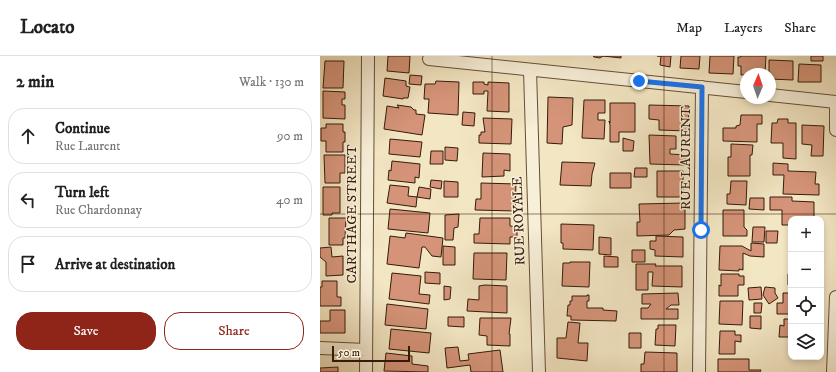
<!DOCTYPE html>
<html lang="en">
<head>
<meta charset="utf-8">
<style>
	:root { --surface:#fff; --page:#f6f6f6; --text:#202124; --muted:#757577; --line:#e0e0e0; --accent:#8f2418 }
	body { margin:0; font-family:"IM FELL DW Pica",serif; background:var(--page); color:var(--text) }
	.controls { position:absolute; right:12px; bottom:12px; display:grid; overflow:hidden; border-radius:8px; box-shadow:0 2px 6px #0003 }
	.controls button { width:36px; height:36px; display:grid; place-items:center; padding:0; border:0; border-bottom:1px solid var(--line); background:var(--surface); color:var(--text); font:20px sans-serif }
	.compass { position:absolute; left:420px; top:12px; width:36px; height:36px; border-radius:50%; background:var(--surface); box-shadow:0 2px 6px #0003; rotate:2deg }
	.scale { position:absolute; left:12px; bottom:10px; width:78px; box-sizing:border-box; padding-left:4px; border:2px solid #361b0a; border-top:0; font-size:11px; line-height:14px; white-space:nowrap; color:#361b0a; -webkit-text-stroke:3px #f7efd8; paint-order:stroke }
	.stop { position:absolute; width:12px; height:12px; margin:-9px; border:3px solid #1a73e8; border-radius:50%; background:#fff }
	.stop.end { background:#1a73e8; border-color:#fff; box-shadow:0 1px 4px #0008 }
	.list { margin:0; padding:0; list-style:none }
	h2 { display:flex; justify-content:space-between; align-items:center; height:52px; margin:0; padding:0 16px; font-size:17px }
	h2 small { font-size:13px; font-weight:400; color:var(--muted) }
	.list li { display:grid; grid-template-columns:26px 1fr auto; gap:12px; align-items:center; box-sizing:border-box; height:56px; margin:0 8px 8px; padding:0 8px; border:1px solid var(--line); border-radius:16px }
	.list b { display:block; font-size:15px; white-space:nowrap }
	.list p { margin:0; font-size:13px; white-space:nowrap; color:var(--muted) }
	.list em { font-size:13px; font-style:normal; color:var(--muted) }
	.actions { display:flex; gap:8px; padding:12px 16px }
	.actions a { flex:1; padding:9px 0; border:1px solid var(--accent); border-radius:16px; text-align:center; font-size:14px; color:var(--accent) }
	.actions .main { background:var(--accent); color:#fff }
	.icon { flex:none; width:22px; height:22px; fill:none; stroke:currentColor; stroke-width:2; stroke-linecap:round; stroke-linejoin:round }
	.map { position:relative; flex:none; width:516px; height:316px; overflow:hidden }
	header { display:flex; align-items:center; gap:24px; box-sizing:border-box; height:56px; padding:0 20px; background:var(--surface); border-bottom:1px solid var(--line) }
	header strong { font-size:19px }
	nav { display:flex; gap:22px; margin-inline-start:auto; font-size:14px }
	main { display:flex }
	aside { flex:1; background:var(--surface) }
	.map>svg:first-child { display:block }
	.building { fill:#d59479; stroke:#361b0a }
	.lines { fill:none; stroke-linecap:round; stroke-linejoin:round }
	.street-casing { stroke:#654e38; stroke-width:14 }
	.street { stroke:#f7efd8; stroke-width:12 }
	.route { stroke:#1a73e8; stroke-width:5 }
	.grid { fill:none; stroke:#361b0a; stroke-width:1; stroke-opacity:0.55 }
	.labels { text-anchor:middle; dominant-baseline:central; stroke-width:3; stroke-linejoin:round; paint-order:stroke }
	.street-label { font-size:14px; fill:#361b0a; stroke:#f7efd8 }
</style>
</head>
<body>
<header>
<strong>Locato</strong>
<nav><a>Map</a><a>Layers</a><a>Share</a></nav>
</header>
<main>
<aside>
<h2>2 min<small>Walk · 130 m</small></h2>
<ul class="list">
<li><svg class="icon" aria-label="ahead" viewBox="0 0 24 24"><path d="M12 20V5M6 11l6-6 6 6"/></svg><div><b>Continue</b><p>Rue Laurent</p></div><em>90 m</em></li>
<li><svg class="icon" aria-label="left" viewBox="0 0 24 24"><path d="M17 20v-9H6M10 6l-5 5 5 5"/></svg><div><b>Turn left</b><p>Rue Chardonnay</p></div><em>40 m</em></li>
<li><svg class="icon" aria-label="arrive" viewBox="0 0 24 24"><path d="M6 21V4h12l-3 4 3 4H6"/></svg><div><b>Arrive at destination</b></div></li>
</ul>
<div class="actions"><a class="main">Save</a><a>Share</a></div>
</aside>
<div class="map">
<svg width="516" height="316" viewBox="0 0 516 316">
	<rect width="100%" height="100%" fill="#f3e6c3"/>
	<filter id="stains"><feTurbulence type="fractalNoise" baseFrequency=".005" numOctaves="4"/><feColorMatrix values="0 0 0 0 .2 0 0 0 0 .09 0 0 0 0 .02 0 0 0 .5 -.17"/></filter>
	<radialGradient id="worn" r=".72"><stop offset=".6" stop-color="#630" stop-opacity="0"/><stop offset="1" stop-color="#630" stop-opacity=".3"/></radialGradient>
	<path class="building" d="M68 0H90L89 17 67 15Z
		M273 0H301V2L283 0 280 2 274 1Z
		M337 0H351L350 11 340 9 341 0Z
		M361 0H380L379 13 360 12Z
		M390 0H414L413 18 389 17Z
		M421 0H446L445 18 421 19V10H418V1H421Z
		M491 0H503V5H491Z
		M449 4 473 5V24L450 23V18H449Z
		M5 5H24L23 32H3Z
		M479 8 501 9V26H478Z
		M90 19 102 20 101 29 89 28Z
		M65 22 86 25V30L90 31 88 42H83V43L63 40Z
		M116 25 139 26 138 59 108 57 109 43H104L105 28H115Z
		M153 26H164V28L168 29V26L189 27V56L167 55 168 35H164V38H153Z
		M3 35 25 36V43H22V49H25V63L3 62Z
		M228 41 253 42 252 69 243 71 242 88 227 87Z
		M264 44H285V57H278V64H285L284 83 262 82Z
		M290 47H315V76H299V86H290V69L289 65 290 67Z
		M77 49 91 51 94 54H96V58L105 59 102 79 64 73 67 50 79 52Z
		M329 49 369 50 368 75 339 74V64L329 63Z
		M143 56 155 57 154 70 142 69Z
		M421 59H442V68H437V86L403 85V72H416V70L420 69Z
		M163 62 192 63 191 88 159 87V79H161V76H165Z
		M458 63H468V67H476V103L463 102V87H451L452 67H457Z
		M6 68H23V76H25V86H23V96H6V85H1V72H6Z
		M482 69 504 70 503 100H491L492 89 482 88Z
		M329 79 356 80V93H350V98L366 99 365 109 330 108Z
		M303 82 314 85 313 95H303Z
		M70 83 102 86 100 101 69 98Z
		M411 88 433 89 432 99H430V120H408V101H411Z
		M125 91 138 92 137 105 125 104Z
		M111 95H123V108H110Z
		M163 97 190 98V115L184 114V120L162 121Z
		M4 99H25V117H20V127H5Z
		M72 105 100 108 99 122 95 121V127L68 124 69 114 71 115Z
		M242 106 275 107 272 118 271 130 240 129Z
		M453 107 468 108V115L496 116 495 128H499V139L463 138 464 119H453Z
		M315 112H327V121H314Z
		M337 115H363V134L361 132V141H337Z
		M290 117H311V132H290Z
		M111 124 122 125 121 133 110 131Z
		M124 125 138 126V141H124Z
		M411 125H427L426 149 407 148V138H410Z
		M161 127 196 128 195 155 155 154 156 143H161Z
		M70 129 89 131 88 140 97 141 96 151 67 147Z
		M3 131H20V157H12V159H3Z
		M99 131 111 133 110 143 97 141Z
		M450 141H472V145L494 146V163H471V169H462V154H450Z
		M430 142H444V154L429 153Z
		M365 147V173L354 174 349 179 317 180V166H320L319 148Z
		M70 153 110 157 108 177 68 173Z
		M403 154H424V171L427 174V180H403Z
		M139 158 138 171 134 172 133 184H125V159Z
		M9 162H26L25 182H23V189H9Z
		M160 162H190V170L197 171V181H190V188L154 187V178H159Z
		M241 168 274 169 273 194 243 193V187H241Z
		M433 171H445L444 186H432Z
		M446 175H458L457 187H446Z
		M86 177 123 182 121 201 112 200 105 191H102L99 212 67 208 70 180 85 182Z
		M336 180 363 181V201L335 200V194L330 193V185H336Z
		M279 181 291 182V199L279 198Z
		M431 187 444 188V201L430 200 423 197V214L419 213V215L399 214 400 190H422L431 195Z
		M123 190 135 191V209H123Z
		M11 191 12 201 23 200V219L6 220V206L0 201V192Z
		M312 194H325V206H312Z
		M154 197H187L186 224 153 223Z
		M284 200 298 201V211H284Z
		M250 206H270L269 231 242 230 243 207H250Z
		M316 208H336L335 210H362V231L332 230 333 216H328V234H316Z
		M105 216 120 217V228L105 227Z
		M72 217 101 220 99 238 110 239 109 248 69 243Z
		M401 218H419V220H424V229H418V240H399V229L401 230Z
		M468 218H471V229H468Z
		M2 225H17V241H21V250H0V231H2Z
		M165 229 187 230V257L147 255 148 243 159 244V230Z
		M124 230 131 231 130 243 124 244Z
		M441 231 442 243 429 244 428 232Z
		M445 231 455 232V237L458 242 449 248 443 239Z
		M358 237 359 249H351L346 253H358V263H321V252H328L331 248H322V238Z
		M463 237H471V258H457V247H463Z
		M267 239H269V245H267V252H283V254L297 255 296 265 251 264V260H247L248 249H250V245H252V240H267Z
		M400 245H423L422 269 399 268Z
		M434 247H442L441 257H434Z
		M67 248 108 253 106 273 65 269Z
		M10 254H25V277H0V265H10Z
		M430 260H441V273L430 272Z
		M128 261H144V271L128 270Z
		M160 262H191L189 278H190V290L167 289V280L159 279Z
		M464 263H471V281H459L460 269 464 270Z
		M248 266 260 267 258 287H268L267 305 237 302V282H246Z
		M338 269H356L355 290 335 289 336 273H338Z
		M71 273 111 277 109 297 69 293Z
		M400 275H415V279H421V286L415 285V298H399Z
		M309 277H321V292H309Z
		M138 291 140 305 149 304 148 298 180 294 183 316H151L150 309 127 312 125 292Z
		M325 296 357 297V316H321V308H324Z
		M66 297 92 300V308L108 310V316L64 315Z
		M398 303H429V314H441L440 316H398Z
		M18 311V316H0V312Z"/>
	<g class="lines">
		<defs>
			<path id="street" d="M109 3 426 36
				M210 14 219 316
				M450 39 516 46
				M516 46V74
				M0 292 46 294
				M46 316 48 0
				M379 316 382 31
				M513 316 516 241"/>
		</defs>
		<use href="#street" class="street-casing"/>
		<use href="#street" class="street"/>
	</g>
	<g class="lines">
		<path class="route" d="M319 25 382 31 381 174"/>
	</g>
	<path class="grid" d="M172 0V316M344 0V316M0 158H516"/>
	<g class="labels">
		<g class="street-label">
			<text transform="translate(366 102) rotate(-90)">RUE LAURENT</text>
			<text transform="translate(32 158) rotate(-90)">CARTHAGE STREET</text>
			<text transform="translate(199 165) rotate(-92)">RUE ROYALE</text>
		</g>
	</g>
	<rect width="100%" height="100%" filter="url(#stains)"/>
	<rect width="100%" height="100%" fill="url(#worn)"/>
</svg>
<div class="controls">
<button>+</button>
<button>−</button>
<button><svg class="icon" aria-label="locate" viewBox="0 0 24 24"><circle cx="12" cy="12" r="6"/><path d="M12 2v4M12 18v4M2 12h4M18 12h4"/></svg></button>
<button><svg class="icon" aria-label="layers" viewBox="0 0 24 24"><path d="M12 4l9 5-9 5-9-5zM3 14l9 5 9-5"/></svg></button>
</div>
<svg class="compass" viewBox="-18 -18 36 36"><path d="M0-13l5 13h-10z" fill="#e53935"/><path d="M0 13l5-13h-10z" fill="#757577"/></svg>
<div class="scale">50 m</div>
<div class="stop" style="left:381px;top:174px"></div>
<div class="stop end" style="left:319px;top:25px"></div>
</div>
</main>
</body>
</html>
